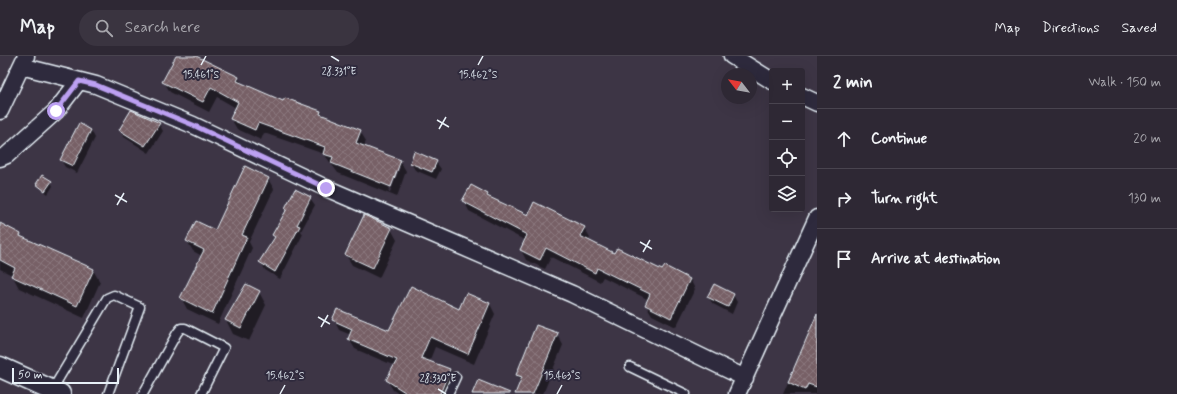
<!DOCTYPE html>
<html lang="en">
<head>
<meta charset="utf-8">
<style>
	:root { --surface:#2e2834; --page:#3a3440; --text:#f1f3f6; --muted:#a7a6ac; --line:#49444f }
	body { margin:0; font-family:Mynerve,sans-serif; background:var(--page); color:var(--text) }
	.controls { position:absolute; right:12px; top:12px; display:grid; overflow:hidden; border-radius:4px; box-shadow:0 4px 16px #0002 }
	.controls button { width:36px; height:36px; display:grid; place-items:center; padding:0; border:0; border-bottom:1px solid var(--line); background:var(--surface); color:var(--text); font:20px sans-serif }
	.compass { position:absolute; left:721px; top:12px; width:36px; height:36px; border-radius:50%; background:var(--surface); box-shadow:0 4px 16px #0002; rotate:301deg }
	.scale { position:absolute; left:12px; bottom:10px; width:107px; box-sizing:border-box; padding-left:4px; border:2px solid #e8f1f8; border-top:0; font-size:11px; line-height:14px; white-space:nowrap; color:#e8f1f8; -webkit-text-stroke:3px #2f2a3d; paint-order:stroke }
	.stop { position:absolute; width:12px; height:12px; margin:-9px; border:3px solid #bca0f2; border-radius:50%; background:#fff }
	.stop.end { background:#bca0f2; border-color:#fff; box-shadow:0 1px 4px #0008 }
	.list { margin:0; padding:0; list-style:none }
	h2 { display:flex; justify-content:space-between; align-items:center; height:52px; margin:0; padding:0 16px; font-size:17px }
	h2 small { font-size:13px; font-weight:400; color:var(--muted) }
	.list li { display:grid; grid-template-columns:26px 1fr auto; gap:12px; align-items:center; box-sizing:border-box; height:60px; padding:0 16px; border-top:1px solid var(--line) }
	.list b { display:block; font-size:15px; white-space:nowrap }
	.list em { font-size:13px; font-style:normal; color:var(--muted) }
	.icon { flex:none; width:22px; height:22px; fill:none; stroke:currentColor; stroke-width:2; stroke-linecap:round; stroke-linejoin:round }
	.map { position:relative; flex:none; width:817px; height:338px; overflow:hidden }
	header { display:flex; align-items:center; gap:24px; box-sizing:border-box; height:56px; padding:0 20px; background:var(--surface); border-bottom:1px solid var(--line) }
	header strong { font-size:19px }
	nav { display:flex; gap:22px; margin-inline-start:auto; font-size:14px }
	.search { width:280px; height:36px; background:var(--page); display:flex; align-items:center; gap:10px; box-sizing:border-box; padding:0 14px; border-radius:22px; color:var(--muted); font-size:15px }
	main { display:flex }
	aside { flex:1; background:var(--surface) }
	.map>svg:first-child { display:block }
	.shadow { fill:#0007; fill-rule:evenodd }
	.building { fill:url(#building-cross-hatch); stroke:#e8f1f8 }
	.lines { fill:none; stroke-linecap:round; stroke-linejoin:round }
	.service-casing { stroke:#e8f1f8; stroke-width:11 }
	.minor-casing { stroke:#e8f1f8; stroke-width:19 }
	.tertiary-casing { stroke:#e8f1f8; stroke-width:23 }
	.service { stroke:#2f2a3d; stroke-width:8 }
	.minor { stroke:#2f2a3d; stroke-width:16 }
	.tertiary { stroke:#2f2a3d; stroke-width:20 }
	.route { stroke:#bca0f2; stroke-width:5 }
	.ticks { fill:none; stroke:#e8f1f8; stroke-width:1.5 }
	.ticks-label { font-size:10px; text-anchor:middle; fill:#e8f1f8; stroke:#2f2a3d; stroke-width:4; stroke-linejoin:round; paint-order:stroke }
</style>
</head>
<body>
<header>
<strong>Map</strong>
<div class="search"><svg class="icon" aria-label="search" viewBox="0 0 24 24"><circle cx="10" cy="10" r="6"/><path d="M15 15l6 6"/></svg>Search here</div>
<nav><a>Map</a><a>Directions</a><a>Saved</a></nav>
</header>
<main>
<div class="map">
<svg width="817" height="338" viewBox="0 0 817 338">
	<defs>
		<pattern id="building-cross-hatch" width="8" height="8" patternUnits="userSpaceOnUse"><rect width="8" height="8" fill="#776066"/><path d="M0 0l8 8M0 8l8-8" fill="none" stroke="#8a777d"/></pattern>
	</defs>
	<rect width="100%" height="100%" fill="#3d3545"/>
	<filter id="ink" filterUnits="userSpaceOnUse"><feTurbulence type="fractalNoise" baseFrequency=".025" numOctaves="2"/><feDisplacementMap in="SourceGraphic" scale="8" xChannelSelector="R" yChannelSelector="G"/><feConvolveMatrix kernelMatrix="1 2 1 2 8 2 1 2 1" color-interpolation-filters="sRGB"/></filter>
	<g filter="url(#ink)">
		<path class="shadow" d="M177 0H194L238 21 242 28 284 46 321 56 324 61 360 75 366 85 364 91 400 105 406 115 397 141 338 117 324 98 264 77 261 84 237 73 231 63 236 52 217 41 209 56 170 36 164 26ZM397 111H400L390 136H388Z
			M159 68 163 75 149 97 124 81 120 74Z
			M91 74 95 82 77 117 65 111 61 104Z
			M436 106 441 113 436 123 415 114 411 107Z
			M268 123 274 133 249 186 252 192 218 268 187 253 181 242 202 200 193 195 187 185 215 176Z
			M51 126 53 130 48 138 37 128Z
			M488 138 490 142 528 160 584 172 590 182 588 185 615 199 690 223 695 233 676 271 652 259 646 249 649 244 603 221 600 226 551 201 545 213 526 204 521 194 526 185 469 155 464 145Z
			M310 142 315 149 301 175 303 178 280 223 265 214 261 206 275 183 273 179 287 154 286 152Z
			M0 168 20 178 23 182 93 214 100 226 84 262 19 232 12 219 0 213Z
			M391 173 397 184 379 222 352 209 346 199Z
			M247 230 259 236 266 249 249 285 233 278 226 264Z
			M467 238 490 248 495 258 474 308 435 291 429 306 449 314 455 324 449 338H399L393 334 387 324 395 310 355 293 349 283 351 279 339 274 334 264 389 276 460 255Z
			M733 239 737 246 732 258 713 248 708 241Z
			M817 259V338H783Z
			M557 278 563 289 543 338H516L521 325 517 319Z"/>
		<path class="building" d="M176 0H196L239 21 237 25 283 45 285 42 321 55 320 58 361 74 356 87 401 104 391 131 331 107 333 101 323 98 325 91 258 67 255 74 230 63 238 46 211 31 203 46 162 26Z
			M131 54 160 67 145 90 119 74Z
			M79 67 91 74 73 110 60 104Z
			M414 95 437 105 432 116 410 107Z
			M245 110 269 122 242 179 247 181 212 258 180 242 204 194 186 185 196 165 215 174Z
			M42 119 52 125 45 135 36 128Z
			M471 129 488 138 487 140 528 159 534 146 585 171 580 180 614 197 617 192 662 214 665 210 690 223 671 262 645 249 650 238 597 212 595 217 546 192 540 204 520 194 527 179 462 145Z
			M295 133 311 141 297 169 300 170 275 216 259 206 275 181 272 179 287 153 285 152Z
			M364 159 392 172 373 212 345 199Z
			M0 167 21 178 20 180 94 213 77 250 11 220 15 212 0 204Z
			M246 228 260 235 241 272 225 264Z
			M714 228 734 238 728 251 707 241Z
			M411 230 459 253 466 237 490 247 468 298 430 281 421 302 450 313 440 338H408L386 324 397 304 348 283 352 273 332 264 337 253 389 274Z
			M817 258V331L808 328 805 334 788 326Z
			M536 269 558 277 533 338H515L522 321 516 319Z
			M478 324 510 337V338H472Z"/>
		<g class="lines">
			<defs>
				<path id="service" d="M630 311 686 338
					M52 334 107 242 114 239 140 251 108 338
					M143 338 177 277 181 272H185L224 292 201 338
					M448 338 456 321"/>
				<path id="minor" d="M732 0 772 25
					M21 10 96 29 193 69 326 132 572 238 745 322
					M802 40 817 47
					M0 55 26 0
					M0 102 7 99 56 55 79 25
					M737 338 817 162"/>
				<path id="tertiary" d="M0 311 60 338"/>
			</defs>
			<use href="#service" class="service-casing"/>
			<use href="#minor" class="minor-casing"/>
			<use href="#tertiary" class="tertiary-casing"/>
			<use href="#service" class="service"/>
			<use href="#minor" class="minor"/>
			<use href="#tertiary" class="tertiary"/>
		</g>
	</g>
	<g class="lines" filter="url(#ink)">
		<path class="route" d="M56 55 79 25 96 29 193 69 326 132"/>
	</g>
	<path class="ticks" d="M331 0 339 5M201 9 206 0M478 9 483 0M437 64 449 71M439 73 446 61M115 139 127 146M117 149 124 137M640 186 652 193M643 196 650 184M318 261 330 268M321 271 328 259M438 333 446 338M280 338 285 329M557 338 562 329"/>
	<g class="ticks-label">
		<text x="339" y="19">28.331°E</text>
		<text x="478" y="22">15.462°S</text>
		<text x="201" y="22">15.461°S</text>
		<text x="285" y="323">15.462°S</text>
		<text x="562" y="323">15.463°S</text>
		<text x="438" y="326">28.330°E</text>
	</g>
</svg>
<div class="controls">
<button>+</button>
<button>−</button>
<button><svg class="icon" aria-label="locate" viewBox="0 0 24 24"><circle cx="12" cy="12" r="6"/><path d="M12 2v4M12 18v4M2 12h4M18 12h4"/></svg></button>
<button><svg class="icon" aria-label="layers" viewBox="0 0 24 24"><path d="M12 4l9 5-9 5-9-5zM3 14l9 5 9-5"/></svg></button>
</div>
<svg class="compass" viewBox="-18 -18 36 36"><path d="M0-13l5 13h-10z" fill="#e53935"/><path d="M0 13l5-13h-10z" fill="#a7a6ac"/></svg>
<div class="scale">50 m</div>
<div class="stop" style="left:56px;top:55px"></div>
<div class="stop end" style="left:326px;top:132px"></div>
</div>
<aside>
<h2>2 min<small>Walk · 150 m</small></h2>
<ul class="list">
<li><svg class="icon" aria-label="ahead" viewBox="0 0 24 24"><path d="M12 20V5M6 11l6-6 6 6"/></svg><div><b>Continue</b></div><em>20 m</em></li>
<li><svg class="icon" aria-label="right" viewBox="0 0 24 24"><path d="M7 20v-9h11M14 6l5 5-5 5"/></svg><div><b>Turn right</b></div><em>130 m</em></li>
<li><svg class="icon" aria-label="arrive" viewBox="0 0 24 24"><path d="M6 21V4h12l-3 4 3 4H6"/></svg><div><b>Arrive at destination</b></div></li>
</ul>
</aside>
</main>
</body>
</html>
